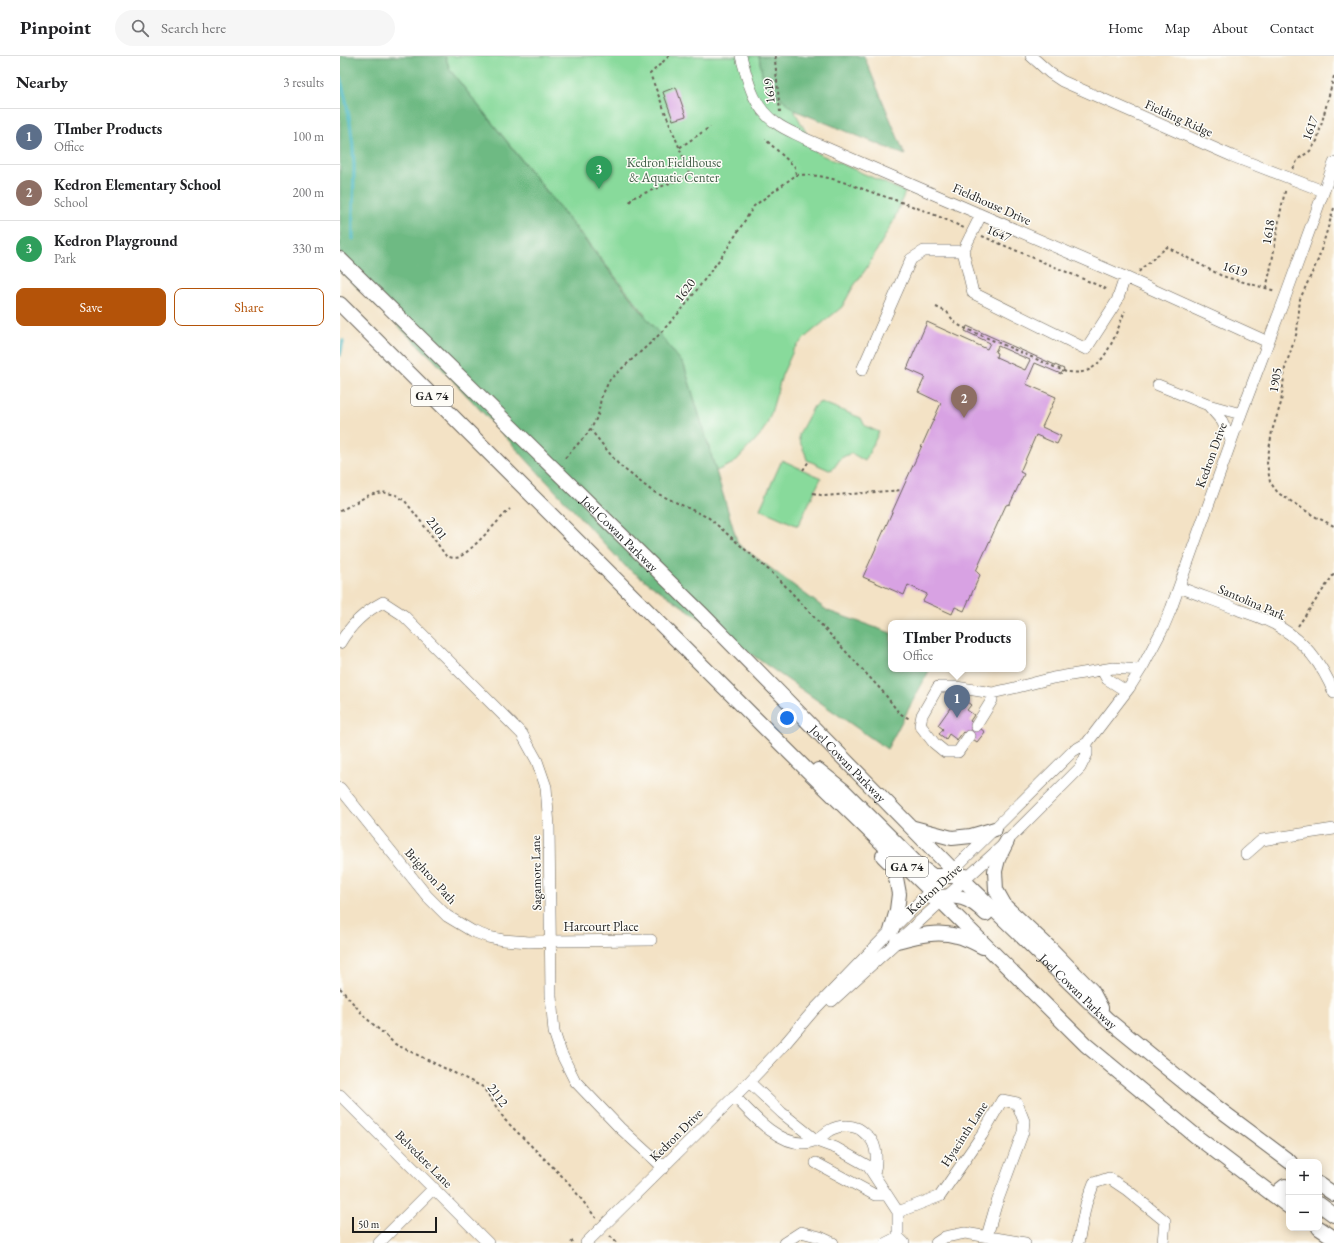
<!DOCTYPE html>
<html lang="en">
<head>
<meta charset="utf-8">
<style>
	:root { --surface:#fff; --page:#f6f6f6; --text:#202124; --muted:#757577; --line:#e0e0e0; --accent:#b45309 }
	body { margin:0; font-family:"EB Garamond",serif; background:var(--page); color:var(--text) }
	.controls { position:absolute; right:12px; bottom:12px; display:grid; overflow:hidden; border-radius:8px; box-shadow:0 2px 10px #0003 }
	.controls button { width:36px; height:36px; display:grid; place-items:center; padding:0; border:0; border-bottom:1px solid var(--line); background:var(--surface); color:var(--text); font:20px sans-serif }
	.scale { position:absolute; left:12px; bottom:10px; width:85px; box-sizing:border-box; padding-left:4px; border:2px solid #1c1c1c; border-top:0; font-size:11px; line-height:14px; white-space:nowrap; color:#1c1c1c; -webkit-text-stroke:3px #fdfcf7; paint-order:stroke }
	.you { position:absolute; left:447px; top:662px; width:14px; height:14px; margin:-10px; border:3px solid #fff; border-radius:50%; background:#1a73e8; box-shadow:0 0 0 6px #1a73e833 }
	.badge { display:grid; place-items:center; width:26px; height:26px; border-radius:50%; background:var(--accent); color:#fff; font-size:13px; font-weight:700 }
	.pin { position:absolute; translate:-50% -33px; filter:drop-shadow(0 1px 2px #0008) }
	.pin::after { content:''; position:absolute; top:21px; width:14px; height:12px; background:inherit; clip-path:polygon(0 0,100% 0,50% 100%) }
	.popup { position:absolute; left:548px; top:564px; width:138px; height:52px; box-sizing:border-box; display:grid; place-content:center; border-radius:8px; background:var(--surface); filter:drop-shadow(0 1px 3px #0005); font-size:13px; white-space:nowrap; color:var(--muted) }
	.popup b { font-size:15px; color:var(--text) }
	.popup::after { content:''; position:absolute; left:50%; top:100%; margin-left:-8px; border:8px solid transparent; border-top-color:var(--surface) }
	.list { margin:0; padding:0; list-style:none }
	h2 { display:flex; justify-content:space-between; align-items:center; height:52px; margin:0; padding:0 16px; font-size:17px }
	h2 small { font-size:13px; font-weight:400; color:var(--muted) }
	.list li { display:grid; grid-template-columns:26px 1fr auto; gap:12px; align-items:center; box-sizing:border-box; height:56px; padding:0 16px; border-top:1px solid var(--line) }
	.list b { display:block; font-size:15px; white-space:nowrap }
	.list p { margin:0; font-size:13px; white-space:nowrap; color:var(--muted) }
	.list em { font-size:13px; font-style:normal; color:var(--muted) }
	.actions { display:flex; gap:8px; padding:12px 16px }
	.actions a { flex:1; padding:9px 0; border:1px solid var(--accent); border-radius:8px; text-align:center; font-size:14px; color:var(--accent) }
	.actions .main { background:var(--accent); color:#fff }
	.icon { flex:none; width:22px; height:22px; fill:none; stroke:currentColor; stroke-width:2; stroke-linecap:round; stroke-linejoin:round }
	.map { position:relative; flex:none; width:994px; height:1187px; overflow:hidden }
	header { display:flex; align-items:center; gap:24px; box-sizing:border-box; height:56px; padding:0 20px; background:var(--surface); border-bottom:1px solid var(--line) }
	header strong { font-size:19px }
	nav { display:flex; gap:22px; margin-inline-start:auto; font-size:14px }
	.search { width:280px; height:36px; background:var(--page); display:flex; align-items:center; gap:10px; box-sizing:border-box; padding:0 14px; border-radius:22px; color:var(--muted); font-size:15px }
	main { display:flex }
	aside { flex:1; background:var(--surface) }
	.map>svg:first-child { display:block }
	.green { fill:#88da9b; stroke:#527b5c }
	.forest { fill:#6eba83; stroke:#456b50 }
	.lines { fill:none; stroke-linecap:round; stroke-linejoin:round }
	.stream { stroke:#49b8c1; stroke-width:3.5 }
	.building { fill:#d8a2e3; fill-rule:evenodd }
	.minor-casing { stroke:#676157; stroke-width:12 }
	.major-casing { stroke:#676157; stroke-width:16 }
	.path { stroke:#676157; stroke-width:2; stroke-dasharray:3 3; stroke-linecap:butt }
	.minor { stroke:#fff; stroke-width:11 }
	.major { stroke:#fff; stroke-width:14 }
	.labels { text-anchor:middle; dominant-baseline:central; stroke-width:3; stroke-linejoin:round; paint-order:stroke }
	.shield { fill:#fdfcf7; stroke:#605f5e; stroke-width:1 }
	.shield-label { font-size:12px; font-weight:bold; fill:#1c1c1c }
	.street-label { font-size:13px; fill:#1c1c1c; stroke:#fdfcf7 }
	.park-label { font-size:13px; fill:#425e48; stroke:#fdfcf7 }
</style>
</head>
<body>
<header>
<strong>Pinpoint</strong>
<div class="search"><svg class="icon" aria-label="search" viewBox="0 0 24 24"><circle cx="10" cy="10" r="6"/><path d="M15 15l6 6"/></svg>Search here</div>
<nav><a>Home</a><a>Map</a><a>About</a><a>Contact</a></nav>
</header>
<main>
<aside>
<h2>Nearby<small>3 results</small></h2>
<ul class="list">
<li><span class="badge" style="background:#5c6f8a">1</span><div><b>TImber Products</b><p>Office</p></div><em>100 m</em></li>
<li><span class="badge" style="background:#8d6e63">2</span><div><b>Kedron Elementary School</b><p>School</p></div><em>200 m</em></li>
<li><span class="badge" style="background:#2e9e5b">3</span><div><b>Kedron Playground</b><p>Park</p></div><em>330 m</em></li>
</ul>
<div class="actions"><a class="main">Save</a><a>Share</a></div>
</aside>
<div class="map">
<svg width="994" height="1187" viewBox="0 0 994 1187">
	<rect width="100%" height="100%" fill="#fdfcf7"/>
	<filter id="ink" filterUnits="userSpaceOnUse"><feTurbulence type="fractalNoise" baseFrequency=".025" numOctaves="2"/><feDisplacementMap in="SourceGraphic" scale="8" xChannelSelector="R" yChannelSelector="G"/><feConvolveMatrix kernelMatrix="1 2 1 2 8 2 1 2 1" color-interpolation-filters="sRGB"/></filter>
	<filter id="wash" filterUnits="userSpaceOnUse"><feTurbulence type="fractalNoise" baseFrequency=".012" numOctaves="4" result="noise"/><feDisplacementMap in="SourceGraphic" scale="16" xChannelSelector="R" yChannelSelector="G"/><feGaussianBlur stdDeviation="0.9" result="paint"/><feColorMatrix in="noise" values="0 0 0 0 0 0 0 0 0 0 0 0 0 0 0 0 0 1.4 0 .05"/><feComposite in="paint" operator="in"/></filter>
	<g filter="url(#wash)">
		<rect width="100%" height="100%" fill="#f3e2c5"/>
		<path class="green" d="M105 0H419L423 24 454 54 477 97 565 136 553 166 526 213 513 231 502 251 469 278 454 293 442 319 431 357 426 370 420 379 394 407 376 415 344 309 304 263 305 258 110 14Z
			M481 346 521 362 525 370 539 376 525 405 511 397 501 402 493 413 489 414 467 404 465 397 459 384V378L474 350Z
			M442 404 481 422 458 470 420 453Z"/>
		<path class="forest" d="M0 0H105L110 14 344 309 398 488 488 555 551 577V613H590L547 693 286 511 94 304 0 215Z
			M419 0H524L565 99 454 54 423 24Z"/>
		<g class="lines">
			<path class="stream" d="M0 21C8 49 13 80 14 109 14 134 12 158 13 183
				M0 299 3 285"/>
		</g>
		<g id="blocks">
			<path class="building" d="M336 31 346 60 333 64 323 36Z
				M587 266 647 293 650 287 625 275 627 270 724 313 721 318 695 307 686 328 716 341 702 371 721 380 717 388 696 379 680 416 684 418 670 448 666 449 636 515 640 519 624 555 615 551 612 558 583 545 587 538 568 529 564 539 523 521 601 347 578 336 585 321 567 313ZM658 290 690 304 685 314 656 301 657 297 655 296Z
				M623 643 631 649 627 654 634 659 630 665 645 676 637 686 623 676 617 684 609 678 606 683 599 678 603 673 598 669 615 645 619 648Z"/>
		</g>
	</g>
	<g filter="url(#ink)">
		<use href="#blocks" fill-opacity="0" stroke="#676157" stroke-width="1"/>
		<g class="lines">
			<defs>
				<path id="minor" d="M401 0C408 25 413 52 436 67 445 74 457 78 466 83L785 221 928 286
					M691 0 710 17 722 25 892 100 983 135
					M641 159 623 195 633 237 746 293 777 245 785 221
					M522 314 571 203 584 195H623
					M818 329 868 349 901 358
					M868 349 882 365 891 384
					M839 531C859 539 879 546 899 554 913 559 928 563 941 572 966 587 983 610 994 637
					M0 587C10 570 26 555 43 546L63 559 182 678 197 705 206 731 209 770 211 940 214 976 221 997 235 1025 280 1072 324 1112
					M762 614 767 623 786 635
					M636 670 652 644V637
					M629 680 618 696H605L594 687 580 669 582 659 598 631H616L652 637 674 632 713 622 773 612 800 614
					M0 732 87 840 107 860 132 875 148 881 163 884 189 886 211 885 311 884
					M906 798 922 784 994 773
					M492 945 662 790 740 712 747 698V687
					M409 1026 442 1057 477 1085 496 1092 528 1110 558 1156V1181L564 1187
					M0 1039 148 1187
					M394 1040C412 1058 436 1087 463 1087 474 1087 480 1082 487 1076 495 1070 508 1068 517 1072 521 1073 525 1078 529 1081 538 1090 537 1107 534 1118
					M476 1107 535 1139H547
					M558 1156 600 1140 642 1079 662 1044 677 1047 684 1065 683 1076 656 1149 647 1180
					M39 1187 94 1132
					M246 1187 409 1026 444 989 473 955 527 899 584 841 613 814 733 695 747 687 789 632 804 608 823 572 831 553 901 358 946 239 994 107
					M444 1187 461 1176 480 1181 493 1187
					M546 1187 558 1181
					M596 1187 605 1181 625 1177 685 1187
					M738 1187 746 1148 754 1127 769 1122 787 1134 825 1165 823 1187"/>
				<g id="major">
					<path id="s1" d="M0 203 362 558 613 814 768 964 855 1035 950 1106"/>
					<path d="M0 248 468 715 601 845 746 989 857 1081 949 1151"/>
					<path d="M478 714 503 734 579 810 593 820H625"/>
					<path d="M574 772 612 782 631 780 655 773"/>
					<path d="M667 785 658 803 655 815 656 834 665 850 710 892 752 935 761 952"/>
					<path d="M543 800 554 811 559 838 557 854 551 875"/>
					<path d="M591 841C617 840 626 838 646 858"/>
					<path d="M557 885C576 880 597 874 617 880 626 882 635 887 643 891"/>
					<path d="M979 1128 994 1138"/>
					<path d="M939 1143 940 1134 945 1130 949 1131"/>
					<path d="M979 1148 994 1159"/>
					<path d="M979 1172 994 1182"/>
				</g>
			</defs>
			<use href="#minor" class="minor-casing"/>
			<use href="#major" class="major-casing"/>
			<path class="path" d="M329 0 310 18 339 91
				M436 0 435 4 440 56
				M953 113 958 103 970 95 977 85 994 20
				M456 119C483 117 509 128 534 137 565 147 595 158 624 172
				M290 146 292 142 348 120 349 114 339 92 370 71
				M994 152 978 204 960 243 957 276 945 312 941 347 932 375 927 407 930 426 938 437 974 460 994 470
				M642 180 769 234
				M799 216 801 213 827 191 882 220 936 235
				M926 232C935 199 937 165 946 132
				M596 251 607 256 615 267 622 271 726 316C731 316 737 317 742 316 766 312 777 274 785 255
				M250 373 279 409 312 435 369 462 439 523 544 637 559 657 570 663
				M225 402 247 378 253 369 258 359 261 342 270 323 315 283 344 251 385 196 414 150 456 119 455 111 425 83
				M463 414 469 405
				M473 437 484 440 562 434
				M0 455 29 439 42 436 56 439 65 445 92 480 106 500C110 501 115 503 119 501 132 495 158 464 170 453
				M958 570 994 518
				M0 932 25 961 55 988 143 1031 165 1064 228 1126 256 1162
				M270 1180 277 1187
				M231 1187 235 1183"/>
			<use href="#minor" class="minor"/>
			<use href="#major" class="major"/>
		</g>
	</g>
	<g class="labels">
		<g class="shield">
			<rect x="71" y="330" width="42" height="20" rx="3"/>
			<rect x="546" y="801" width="42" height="20" rx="3"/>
		</g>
		<g class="shield-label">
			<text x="92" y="340">GA 74</text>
			<text x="567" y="811">GA 74</text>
		</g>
		<g class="street-label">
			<text transform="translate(429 35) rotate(-96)">1619</text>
			<text transform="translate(839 62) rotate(24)">Fielding Ridge</text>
			<text transform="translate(970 72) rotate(-70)">1617</text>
			<text transform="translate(652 148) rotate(24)">Fieldhouse Drive</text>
			<text transform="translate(928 176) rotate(-81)">1618</text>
			<text transform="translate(659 177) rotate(22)">1647</text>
			<text transform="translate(895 213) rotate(18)">1619</text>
			<text transform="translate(345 234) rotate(-53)">1620</text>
			<text transform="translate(935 324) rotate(-81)">1905</text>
			<text transform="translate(871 399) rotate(-70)">Kedron Drive</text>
			<text transform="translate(97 472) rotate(53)">2101</text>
			<text stroke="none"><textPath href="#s1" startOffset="392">Joel Cowan Parkway</textPath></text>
			<text transform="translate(912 546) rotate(23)">Santolina Park</text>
			<text stroke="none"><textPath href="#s1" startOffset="716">Joel Cowan Parkway</textPath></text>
			<text transform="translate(196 817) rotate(-91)">Sagamore Lane</text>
			<text transform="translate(91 820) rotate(48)">Brighton Path</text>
			<text transform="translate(594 833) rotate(-42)">Kedron Drive</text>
			<text x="261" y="870">Harcourt Place</text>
			<text stroke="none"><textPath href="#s1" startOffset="1040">Joel Cowan Parkway</textPath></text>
			<text transform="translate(158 1039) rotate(54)">2112</text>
			<text transform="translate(624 1078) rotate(-57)">Hyacinth Lane</text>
			<text transform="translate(336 1079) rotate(-45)">Kedron Drive</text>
			<text transform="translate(84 1103) rotate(45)">Belvedere Lane</text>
		</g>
		<g class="park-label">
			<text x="334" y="106">Kedron Fieldhouse<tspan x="334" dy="15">&amp; Aquatic Center</tspan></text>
		</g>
	</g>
</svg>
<div class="controls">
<button>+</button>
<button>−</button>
</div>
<div class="scale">50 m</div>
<div class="you"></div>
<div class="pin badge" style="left:617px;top:662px;background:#5c6f8a">1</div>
<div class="popup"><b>TImber Products</b>Office</div>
<div class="pin badge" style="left:624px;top:362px;background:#8d6e63">2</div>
<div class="pin badge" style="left:259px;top:133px;background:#2e9e5b">3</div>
</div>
</main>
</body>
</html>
